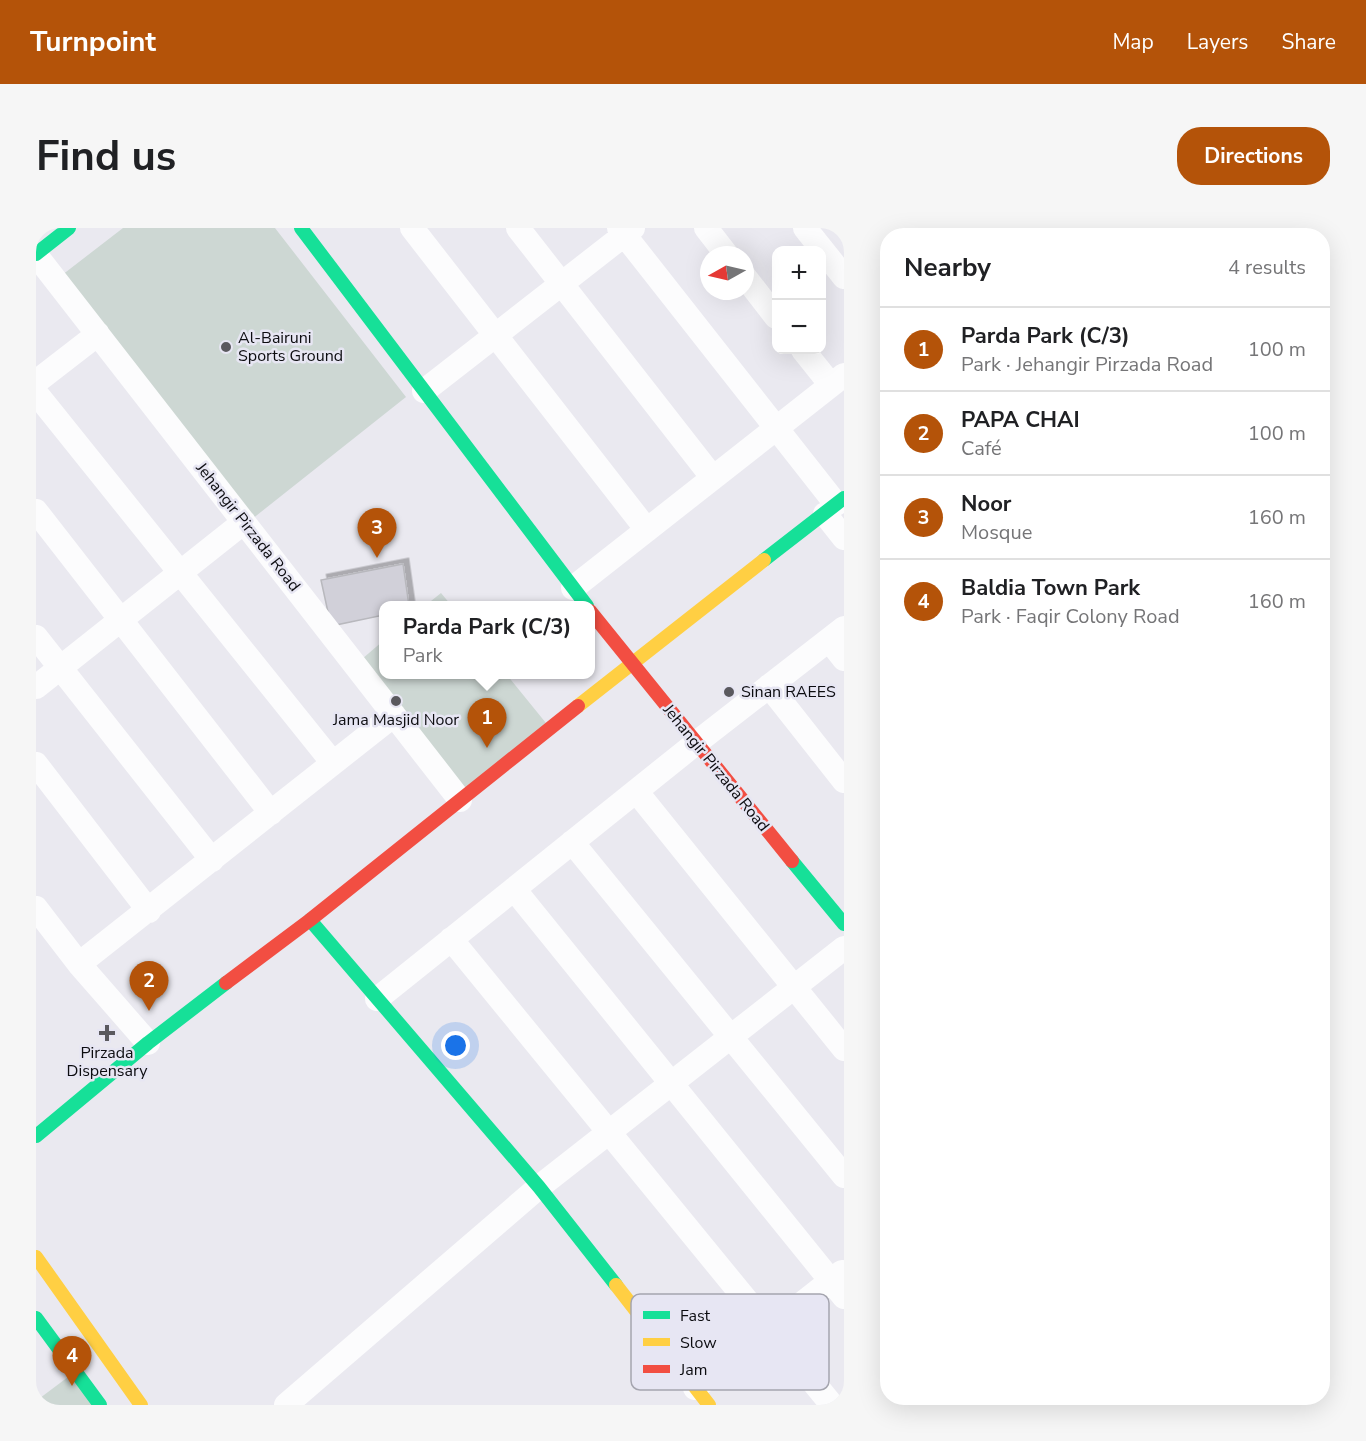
<!DOCTYPE html>
<html lang="en">
<head>
<meta charset="utf-8">
<style>
	:root { --surface:#fff; --page:#f6f6f6; --text:#202124; --muted:#757577; --line:#e0e0e0; --accent:#b45309 }
	body { margin:0; font-family:"Nunito Sans",sans-serif; background:var(--page); color:var(--text) }
	.controls { position:absolute; right:18px; top:18px; display:grid; overflow:hidden; border-radius:12px; box-shadow:0 6px 24px #0002 }
	.controls button { width:54px; height:54px; display:grid; place-items:center; padding:0; border:0; border-bottom:2px solid var(--line); background:var(--surface); color:var(--text); font:30px sans-serif }
	.compass { position:absolute; left:664px; top:18px; width:54px; height:54px; border-radius:50%; background:var(--surface); box-shadow:0 6px 24px #0002; rotate:262deg }
	.you { position:absolute; left:420px; top:818px; width:21px; height:21px; margin:-15px; border:4px solid #fff; border-radius:50%; background:#1a73e8; box-shadow:0 0 0 9px #1a73e833 }
	.badge { display:grid; place-items:center; width:39px; height:39px; border-radius:50%; background:var(--accent); color:#fff; font-size:20px; font-weight:700 }
	.pin { position:absolute; translate:-50% -50px; filter:drop-shadow(0 2px 3px #0008) }
	.pin::after { content:''; position:absolute; top:32px; width:21px; height:18px; background:inherit; clip-path:polygon(0 0,100% 0,50% 100%) }
	.popup { position:absolute; left:343px; top:373px; width:216px; height:78px; box-sizing:border-box; display:grid; place-content:center; border-radius:12px; background:var(--surface); filter:drop-shadow(0 2px 4px #0005); font-size:20px; white-space:nowrap; color:var(--muted) }
	.popup b { font-size:22px; color:var(--text) }
	.popup::after { content:''; position:absolute; left:50%; top:100%; margin-left:-12px; border:12px solid transparent; border-top-color:var(--surface) }
	.list { margin:0; padding:0; list-style:none }
	h2 { display:flex; justify-content:space-between; align-items:center; height:78px; margin:0; padding:0 24px; font-size:26px }
	h2 small { font-size:20px; font-weight:400; color:var(--muted) }
	.list li { display:grid; grid-template-columns:39px 1fr auto; gap:18px; align-items:center; box-sizing:border-box; height:84px; padding:0 24px; border-top:2px solid var(--line) }
	.list b { display:block; font-size:22px; white-space:nowrap }
	.list p { margin:0; font-size:20px; white-space:nowrap; color:var(--muted) }
	.list em { font-size:20px; font-style:normal; color:var(--muted) }
	.map { position:relative; flex:none; width:808px; height:1177px; overflow:hidden; border-radius:24px }
	header { display:flex; align-items:center; gap:36px; box-sizing:border-box; height:84px; padding:0 30px; background:var(--accent); color:#fff }
	header strong { font-size:28px }
	nav { display:flex; gap:33px; margin-inline-start:auto; font-size:21px }
	.intro { display:flex; align-items:center; justify-content:space-between; box-sizing:border-box; height:144px; padding:0 36px }
	h1 { margin:0; font-size:42px }
	.button { padding:15px 27px; border-radius:24px; background:var(--accent); color:#fff; font-size:21px; font-weight:700 }
	main { display:flex; gap:36px; padding:0 36px }
	aside { flex:1; background:var(--surface); border-radius:24px; box-shadow:0 6px 24px #0002 }
	.map>svg:first-child { display:block }
	.green { fill:#cdd7d3 }
	.building { fill:#d1d0d9; stroke:#b8b8bd; stroke-width:1.5; filter:url(#shadow) }
	.lines { fill:none; stroke-linecap:round; stroke-linejoin:round }
	.street { stroke:#fcfcfd; stroke-width:24 }
	.fast { stroke:#16e098; stroke-width:14 }
	.slow { stroke:#ffcf43; stroke-width:14 }
	.jam { stroke:#f24e42; stroke-width:14 }
	.poi-dot { fill:#5a595e; stroke:#e7e6f3; stroke-width:2 }
	.labels { text-anchor:middle; dominant-baseline:central; stroke-width:5; stroke-linejoin:round; paint-order:stroke }
	.poi-label { font-size:16px; fill:#0c0c10; stroke:#e7e6f3; text-anchor:start }
	.street-label { font-size:16px; fill:#0c0c10; stroke:#e7e6f3 }
	.key { fill:#e7e6f3; stroke:#a5a5af; stroke-width:1.5 }
	.key-label { font-size:16px; fill:#0c0c10 }
</style>
</head>
<body>
<header>
<strong>Turnpoint</strong>
<nav><a>Map</a><a>Layers</a><a>Share</a></nav>
</header>
<div class="intro"><h1>Find us</h1><a class="button">Directions</a></div>
<main>
<div class="map">
<svg width="808" height="1177" viewBox="0 0 808 1177">
	<defs>
		<filter id="shadow"><feDropShadow dx="5.5" dy="-5.5" stdDeviation="0" flood-color="#0004"/></filter>
	</defs>
	<rect width="100%" height="100%" fill="#eae9f0"/>
	<path class="green" d="M87 0H239L370 169 206 299 17 54Z
		M405 365 415 377H390Z
		M347 413 348 446 471 447 514 500 424 572 319 437Z
		M40 1143 64 1177H0V1173Z"/>
	<path class="building" d="M367 336 373 378H348V387L295 398 285 352Z"/>
	<g class="lines">
		<path class="street" d="M376 0 611 302
			M482 0 677 250
			M583 0 800 276
			M670 0 691 27
			M769 0 808 49
			M0 27 424 572
			M709 49 740 89
			M767 122 795 157
			M0 154 62 106
			M388 163 597 0
			M0 165 297 535
			M0 283 235 585
			M789 286 808 310
			M537 360 808 147
			M0 409 176 632
			M793 412 808 431
			M733 458 808 553
			M0 459 208 294
			M0 536 113 683
			M600 563 808 821
			M536 614 808 948
			M478 661 808 1069
			M0 680 43 736 112 815
			M415 711 796 1177
			M43 736 358 487
			M341 771 660 515 808 400
			M659 1160 806 1044
			M250 1177 503 959 808 720"/>
		<path class="fast" d="M265 0 551 378
			M0 26 33 0
			M728 332 808 270
			M756 633 808 696
			M274 692 503 959 580 1057
			M0 908 112 815 190 755
			M0 1090 64 1177"/>
		<path class="slow" d="M542 478 728 332
			M0 1029 105 1177
			M580 1057 673 1177"/>
		<path class="jam" d="M554 383 756 633
			M190 755 274 692 542 478"/>
	</g>
	<g class="poi-dot">
		<circle cx="190" cy="119" r="6"/>
		<circle cx="693" cy="464" r="6"/>
		<circle cx="360" cy="473" r="6"/>
		<path d="M68 796h6v6h6v6h-6v6h-6v-6h-6v-6h6z"/>
	</g>
	<g class="labels">
		<g class="poi-label">
			<text x="202" y="110">Al-Bairuni<tspan x="202" dy="18">Sports Ground</tspan></text>
			<text x="705" y="464">Sinan RAEES</text>
			<text x="360" y="492" text-anchor="middle">Jama Masjid Noor</text>
			<text x="71" y="825" text-anchor="middle">Pirzada<tspan x="71" dy="18">Dispensary</tspan></text>
		</g>
		<g class="street-label">
			<text transform="translate(212 299) rotate(52)">Jehangir Pirzada Road</text>
			<text transform="translate(680 540) rotate(51)">Jehangir Pirzada Road</text>
		</g>
	</g>
	<rect x="595" y="1066" width="198" height="96" rx="9" class="key"/>
	<rect x="607" y="1083" width="27" height="8" fill="#16e098"/>
	<rect x="607" y="1110" width="27" height="8" fill="#ffcf43"/>
	<rect x="607" y="1137" width="27" height="8" fill="#f24e42"/>
	<g class="key-label">
		<text x="644" y="1093">Fast</text>
		<text x="644" y="1120">Slow</text>
		<text x="644" y="1147">Jam</text>
	</g>
</svg>
<div class="controls">
<button>+</button>
<button>−</button>
</div>
<svg class="compass" viewBox="-18 -18 36 36"><path d="M0-13l5 13h-10z" fill="#e53935"/><path d="M0 13l5-13h-10z" fill="#757577"/></svg>
<div class="you"></div>
<div class="pin badge" style="left:451px;top:520px">1</div>
<div class="popup"><b>Parda Park (C/3)</b>Park</div>
<div class="pin badge" style="left:113px;top:783px">2</div>
<div class="pin badge" style="left:341px;top:330px">3</div>
<div class="pin badge" style="left:36px;top:1158px">4</div>
</div>
<aside>
<h2>Nearby<small>4 results</small></h2>
<ul class="list">
<li><span class="badge">1</span><div><b>Parda Park (C/3)</b><p>Park · Jehangir Pirzada Road</p></div><em>100 m</em></li>
<li><span class="badge">2</span><div><b>PAPA CHAI</b><p>Café</p></div><em>100 m</em></li>
<li><span class="badge">3</span><div><b>Noor</b><p>Mosque</p></div><em>160 m</em></li>
<li><span class="badge">4</span><div><b>Baldia Town Park</b><p>Park · Faqir Colony Road</p></div><em>160 m</em></li>
</ul>
</aside>
</main>
</body>
</html>
